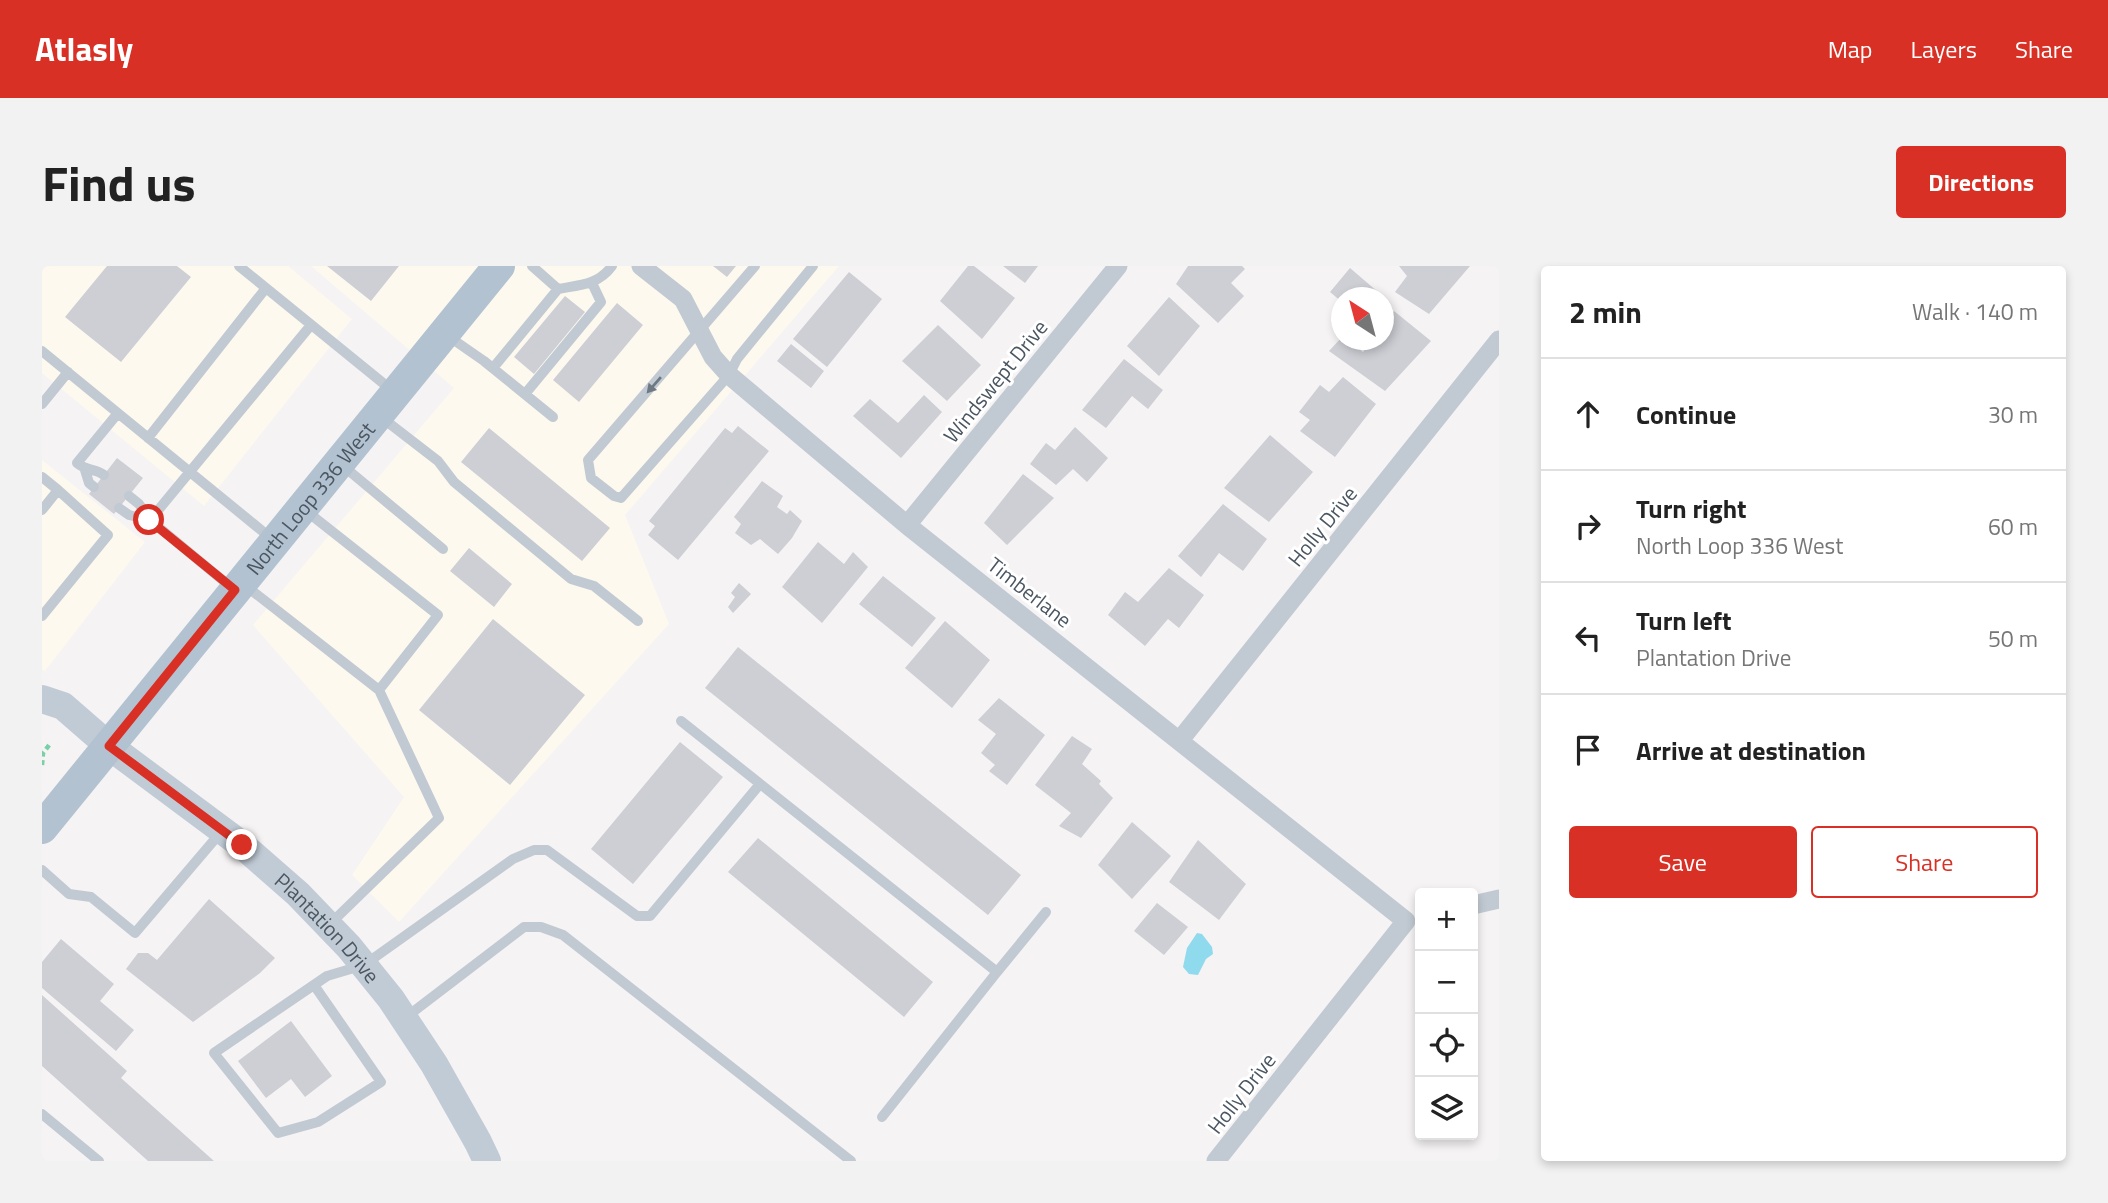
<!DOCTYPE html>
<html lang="en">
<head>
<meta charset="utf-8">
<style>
	:root { --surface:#fff; --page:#f2f2f2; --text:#222; --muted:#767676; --line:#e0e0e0; --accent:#d93025 }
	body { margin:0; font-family:"Titillium Web",sans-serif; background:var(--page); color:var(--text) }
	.controls { position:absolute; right:21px; bottom:21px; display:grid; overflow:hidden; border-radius:7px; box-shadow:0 4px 10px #0003 }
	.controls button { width:63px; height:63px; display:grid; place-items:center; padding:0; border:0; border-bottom:2px solid var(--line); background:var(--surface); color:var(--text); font:35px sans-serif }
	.compass { position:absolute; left:1289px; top:21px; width:63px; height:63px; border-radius:50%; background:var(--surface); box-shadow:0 4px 10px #0003; rotate:324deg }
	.stop { position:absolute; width:21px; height:21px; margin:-16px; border:5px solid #d93025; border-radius:50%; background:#fff }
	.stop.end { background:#d93025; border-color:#fff; box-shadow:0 2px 7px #0008 }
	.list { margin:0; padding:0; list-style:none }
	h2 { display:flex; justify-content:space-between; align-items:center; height:91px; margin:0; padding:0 28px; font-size:30px }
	h2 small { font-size:23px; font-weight:400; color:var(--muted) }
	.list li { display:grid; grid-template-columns:46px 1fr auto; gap:21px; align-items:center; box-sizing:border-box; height:112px; padding:0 28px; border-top:2px solid var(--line) }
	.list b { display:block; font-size:26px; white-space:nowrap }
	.list p { margin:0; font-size:23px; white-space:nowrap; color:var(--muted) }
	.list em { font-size:23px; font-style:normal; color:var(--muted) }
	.actions { display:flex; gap:14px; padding:21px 28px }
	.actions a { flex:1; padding:16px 0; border:2px solid var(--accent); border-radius:7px; text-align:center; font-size:24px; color:var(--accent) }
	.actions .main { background:var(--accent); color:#fff }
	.icon { flex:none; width:38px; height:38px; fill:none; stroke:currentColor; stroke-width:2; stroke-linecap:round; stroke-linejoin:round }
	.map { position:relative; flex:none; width:1457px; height:895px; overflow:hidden; border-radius:7px }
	header { display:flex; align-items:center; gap:42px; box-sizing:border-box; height:98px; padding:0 35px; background:var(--accent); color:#fff }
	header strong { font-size:33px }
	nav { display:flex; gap:38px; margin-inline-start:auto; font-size:24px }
	.intro { display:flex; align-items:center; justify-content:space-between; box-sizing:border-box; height:168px; padding:0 42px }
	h1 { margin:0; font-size:49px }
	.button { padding:18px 32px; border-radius:7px; background:var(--accent); color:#fff; font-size:24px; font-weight:700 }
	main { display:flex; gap:42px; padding:0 42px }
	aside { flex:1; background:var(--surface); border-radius:7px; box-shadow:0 4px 10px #0003 }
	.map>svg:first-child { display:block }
	.commercial { fill:#fdf9ef }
	.water { fill:#90daee }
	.building { fill:#cdcfd5 }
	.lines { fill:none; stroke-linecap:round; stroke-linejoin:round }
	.path { stroke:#7ad0a6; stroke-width:4.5; stroke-dasharray:5 3.5; stroke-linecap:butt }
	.lane { stroke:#c1cad2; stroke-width:10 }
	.street { stroke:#c1cad2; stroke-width:19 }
	.secondary { stroke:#c1cbd6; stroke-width:28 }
	.primary { stroke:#b3c2d1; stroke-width:32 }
	.oneway { fill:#6e7983 }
	.route { stroke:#d93025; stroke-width:9 }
	.labels { text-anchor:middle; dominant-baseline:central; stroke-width:6; stroke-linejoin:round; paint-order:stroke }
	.street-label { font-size:21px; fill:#4a5661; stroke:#fff }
</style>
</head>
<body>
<header>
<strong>Atlasly</strong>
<nav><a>Map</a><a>Layers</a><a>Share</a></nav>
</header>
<div class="intro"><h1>Find us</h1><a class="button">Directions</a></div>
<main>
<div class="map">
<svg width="1457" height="895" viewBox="0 0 1457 895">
	<rect width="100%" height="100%" fill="#f5f3f3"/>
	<path class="commercial" d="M0 0H246L310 53 162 240 0 107Z
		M269 0H797L583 249 627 358 357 656 310 609 362 531 211 359 412 122Z
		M0 194 103 276 3 405 0 404Z"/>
	<path class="water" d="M1155 667 1160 668 1170 681 1171 688 1164 693 1156 709 1147 708 1141 701 1145 682Z"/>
	<path class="building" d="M65 0H135L149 11 79 96 23 51Z
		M285 0H357L329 35Z
		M671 0H694L685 11Z
		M926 0H932L973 32 940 73 898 35Z
		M961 0H996L983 17Z
		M1146 0H1200L1203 3 1189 17 1202 30 1176 57 1134 18Z
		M1357 0H1428L1387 48 1353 26 1365 10Z
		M1308 2 1336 26 1331 32H1300V36L1288 26Z
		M807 6 840 33 785 101 751 73Z
		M523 30 543 46 492 108 472 91Z
		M1127 31 1158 60 1117 110 1085 80Z
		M575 37 601 59 537 136 511 114Z
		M1352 45 1389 75 1343 125 1287 85 1300 71 1321 86 1331 74H1342V59Z
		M896 59 939 99 905 135 860 95Z
		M749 78 782 105 769 122 735 95Z
		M1082 93 1121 124 1106 143 1090 130 1064 162 1040 144Z
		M1301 111 1334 138 1293 191 1258 165 1268 154 1257 146 1278 119 1287 126Z
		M882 129 900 146 859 192 811 150 828 133 856 157Z
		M696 160 727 185 636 294 606 269 613 260 607 255 683 162 690 167Z
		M1033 161 1066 192 1045 216 1031 203 1014 219 988 198 1004 177 1013 184Z
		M447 162 568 262 540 295 419 196Z
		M1228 169 1271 206 1227 256 1182 222Z
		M75 192 101 212 72 248 47 228Z
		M981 208 1012 232 965 279 942 257Z
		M720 215 741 230 735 241 745 248 748 244 760 255 750 272 736 288 718 273 709 279 693 267 699 258 692 251Z
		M1181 238 1225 273 1201 305 1177 287 1159 311 1136 290Z
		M776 276 802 298 811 286 826 301 780 357 740 321Z
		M427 282 470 318 452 341 408 305Z
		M1127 302 1162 329 1137 362 1126 353 1103 380 1066 349 1083 326 1096 336Z
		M841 310 894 352 870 381 817 338Z
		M697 317 709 328 691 347 686 341 693 331 689 327Z
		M451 353 543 429 468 519 377 444Z
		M903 355 948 394 910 442 863 402Z
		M696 381 979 609 946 649 663 422Z
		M957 432 1003 469 965 519 947 505 953 499 939 487 954 468 936 454Z
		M1030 470 1050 483 1040 498 1059 515 1057 518 1071 532 1039 572 1017 560 1029 547 993 519Z
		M638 476 681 511 591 618 549 583Z
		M1090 556 1129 590 1090 633 1056 599Z
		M716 572 891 716 862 751 686 606Z
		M1156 574 1204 618 1177 654 1127 616Z
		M167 633 233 692 218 707 151 756 84 703 96 687H106L115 694Z
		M1115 637 1146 661 1122 689 1092 665Z
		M19 673 72 718 58 735 92 764 74 785 0 722V696Z
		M0 729 85 805 79 812 172 895H106L0 800Z
		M249 755 290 810 263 831 249 813 224 832 196 795Z"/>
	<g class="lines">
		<path class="path" d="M0 499 1 487 8 478"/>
		<path class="lane" d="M197 0 352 126
			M490 0 516 23C538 19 556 19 570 0
			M713 0 546 194 549 212 572 230 579 232 687 109 695 93 771 0
			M406 70 442 95 511 151
			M0 85 230 273
			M451 102 516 23
			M483 128 559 36 550 17
			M0 138 26 106
			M339 151 396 195 412 216 529 313 552 320 596 355
			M106 172 224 22
			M300 199 401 283
			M43 204 47 217 52 221
			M62 209C53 202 44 205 35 197L76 147
			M0 211 16 224 0 244
			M87 230 97 238 108 254
			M77 242 87 249 108 254
			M263 244 396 349 337 424
			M204 320 337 424 397 552 287 659
			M190 322 108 254 269 59
			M0 350 66 269 16 224
			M639 455 955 706 840 851
			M0 604 27 628 49 631 93 667 179 566
			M955 706 1004 646
			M272 719 339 816 276 856 236 867 172 787 285 710 322 699 471 593 492 584H505L595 650H608L718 518
			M363 752 482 661H499L521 669 809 895
			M0 848 57 895"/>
		<path class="street" d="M599 0 641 33 671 91 687 109 865 259 1364 655
			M865 259 1076 0
			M1138 474 1457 74
			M1431 639 1457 633
			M1174 895 1364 655"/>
		<path class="secondary" id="s1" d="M0 433 21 440 67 480 200 579 256 628 307 681 349 733 392 798 436 876 445 895"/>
		<path class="primary" id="s2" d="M0 562 457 0"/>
	</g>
	<defs><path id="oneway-solid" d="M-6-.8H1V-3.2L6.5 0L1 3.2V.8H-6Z" transform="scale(1.75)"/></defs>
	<use class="oneway" href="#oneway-solid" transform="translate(612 119) rotate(131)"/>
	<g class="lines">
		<path class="route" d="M107 254 193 324 67 480 200 579"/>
	</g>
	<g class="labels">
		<g class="street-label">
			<text transform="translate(953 115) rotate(-51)">Windswept Drive</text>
			<text stroke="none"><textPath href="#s2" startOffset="425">North Loop 336 West</textPath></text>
			<text transform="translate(1280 260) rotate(-51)">Holly Drive</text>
			<text transform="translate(988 326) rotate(38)">Timberlane</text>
			<text stroke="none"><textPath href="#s1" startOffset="368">Plantation Drive</textPath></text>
			<text transform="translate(1199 827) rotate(-52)">Holly Drive</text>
		</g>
	</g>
</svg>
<div class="controls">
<button>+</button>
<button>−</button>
<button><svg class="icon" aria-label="locate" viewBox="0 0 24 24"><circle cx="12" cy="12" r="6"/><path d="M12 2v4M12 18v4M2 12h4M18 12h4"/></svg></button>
<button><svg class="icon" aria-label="layers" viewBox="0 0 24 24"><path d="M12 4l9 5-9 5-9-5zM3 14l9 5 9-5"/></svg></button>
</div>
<svg class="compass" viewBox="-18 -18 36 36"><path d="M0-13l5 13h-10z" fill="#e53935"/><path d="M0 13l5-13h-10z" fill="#767676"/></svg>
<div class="stop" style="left:107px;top:254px"></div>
<div class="stop end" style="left:200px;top:579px"></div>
</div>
<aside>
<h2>2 min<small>Walk · 140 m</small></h2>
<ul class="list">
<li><svg class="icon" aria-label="ahead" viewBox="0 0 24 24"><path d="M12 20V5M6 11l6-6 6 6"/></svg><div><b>Continue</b></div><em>30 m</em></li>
<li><svg class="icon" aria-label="right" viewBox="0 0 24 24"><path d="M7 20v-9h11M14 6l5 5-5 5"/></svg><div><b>Turn right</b><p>North Loop 336 West</p></div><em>60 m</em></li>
<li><svg class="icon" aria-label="left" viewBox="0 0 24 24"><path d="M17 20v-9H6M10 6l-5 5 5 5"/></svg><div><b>Turn left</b><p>Plantation Drive</p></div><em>50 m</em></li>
<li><svg class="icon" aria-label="arrive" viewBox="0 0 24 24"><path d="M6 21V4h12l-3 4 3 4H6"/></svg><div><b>Arrive at destination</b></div></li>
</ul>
<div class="actions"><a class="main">Save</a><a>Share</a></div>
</aside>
</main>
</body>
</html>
